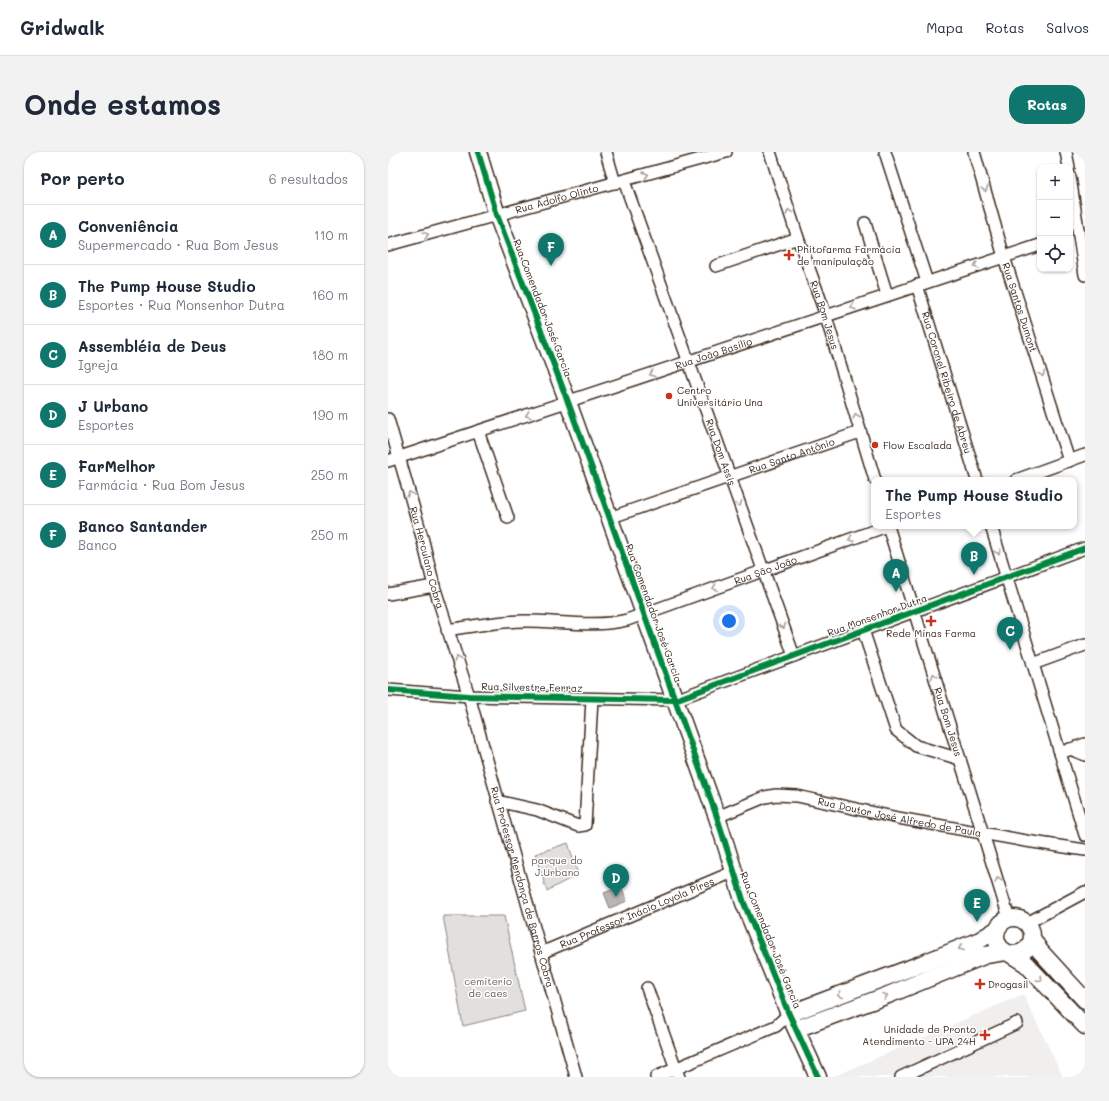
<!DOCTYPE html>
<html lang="pt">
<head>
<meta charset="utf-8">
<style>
	:root { --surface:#fff; --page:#f2f2f3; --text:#1f2937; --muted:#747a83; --line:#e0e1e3; --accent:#0f766e }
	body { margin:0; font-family:Mali,sans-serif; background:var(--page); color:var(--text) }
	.controls { position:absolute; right:12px; top:12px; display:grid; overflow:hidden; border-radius:8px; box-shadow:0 1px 3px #0004 }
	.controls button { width:36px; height:36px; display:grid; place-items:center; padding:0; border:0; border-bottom:1px solid var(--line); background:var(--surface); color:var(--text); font:20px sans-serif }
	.you { position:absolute; left:341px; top:469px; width:14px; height:14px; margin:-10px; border:3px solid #fff; border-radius:50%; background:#1a73e8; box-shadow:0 0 0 6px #1a73e833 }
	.badge { display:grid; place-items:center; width:26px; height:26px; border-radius:50%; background:var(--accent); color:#fff; font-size:13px; font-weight:700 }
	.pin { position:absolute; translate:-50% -33px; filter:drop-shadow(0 1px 2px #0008) }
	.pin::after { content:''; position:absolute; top:21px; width:14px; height:12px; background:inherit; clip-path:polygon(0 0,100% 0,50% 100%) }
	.popup { position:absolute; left:483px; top:325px; width:206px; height:52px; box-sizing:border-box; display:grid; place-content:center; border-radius:8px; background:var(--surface); filter:drop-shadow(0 1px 3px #0005); font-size:13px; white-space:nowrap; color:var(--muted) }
	.popup b { font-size:15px; color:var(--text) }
	.popup::after { content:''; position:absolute; left:50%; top:100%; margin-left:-8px; border:8px solid transparent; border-top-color:var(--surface) }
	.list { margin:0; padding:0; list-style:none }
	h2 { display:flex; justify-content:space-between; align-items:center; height:52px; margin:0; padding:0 16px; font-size:17px }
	h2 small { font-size:13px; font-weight:400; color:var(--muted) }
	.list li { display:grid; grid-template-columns:26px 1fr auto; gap:12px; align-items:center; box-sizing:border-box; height:60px; padding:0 16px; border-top:1px solid var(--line) }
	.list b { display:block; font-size:15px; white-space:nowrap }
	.list p { margin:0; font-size:13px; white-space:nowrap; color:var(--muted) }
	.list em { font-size:13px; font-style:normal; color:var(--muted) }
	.icon { flex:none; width:22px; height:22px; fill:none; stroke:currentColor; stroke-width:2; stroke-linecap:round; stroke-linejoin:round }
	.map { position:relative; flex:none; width:697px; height:925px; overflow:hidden; border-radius:16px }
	header { display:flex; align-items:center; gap:24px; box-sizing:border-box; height:56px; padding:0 20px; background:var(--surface); border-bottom:1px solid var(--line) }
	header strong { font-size:19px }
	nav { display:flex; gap:22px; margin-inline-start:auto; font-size:14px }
	.intro { display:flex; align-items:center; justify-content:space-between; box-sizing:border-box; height:96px; padding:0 24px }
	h1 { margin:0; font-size:28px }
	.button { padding:10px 18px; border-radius:16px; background:var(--accent); color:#fff; font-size:14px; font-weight:700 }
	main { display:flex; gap:24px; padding:0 24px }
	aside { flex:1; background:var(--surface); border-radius:16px; box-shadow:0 1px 3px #0004 }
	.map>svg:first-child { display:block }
	.built { fill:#f1efee }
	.green { fill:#e2e0de; stroke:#8e857e }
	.water { fill:#bcb6b3; stroke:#887e77 }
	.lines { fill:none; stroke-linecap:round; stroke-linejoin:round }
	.street-casing { stroke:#3b2a1e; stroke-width:14 }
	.secondary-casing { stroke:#3b2a1e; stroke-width:19 }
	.street { stroke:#fff; stroke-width:11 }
	.secondary { stroke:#fff; stroke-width:16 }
	.cycleway-casing { stroke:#fff; stroke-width:8 }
	.cycleway { stroke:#00873e; stroke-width:6 }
	.oneway { stroke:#a79f9a }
	.poi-dot { fill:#c8321e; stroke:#fff; stroke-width:1.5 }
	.labels { text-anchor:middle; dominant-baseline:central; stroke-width:3; stroke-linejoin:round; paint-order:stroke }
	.street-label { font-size:10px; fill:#3b2a1e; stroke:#fff }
	.poi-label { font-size:10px; fill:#3b2a1e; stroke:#fff; text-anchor:start }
	.park-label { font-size:10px; fill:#65584e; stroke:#fff }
</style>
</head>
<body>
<header>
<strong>Gridwalk</strong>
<nav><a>Mapa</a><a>Rotas</a><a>Salvos</a></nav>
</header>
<div class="intro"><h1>Onde estamos</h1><a class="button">Rotas</a></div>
<main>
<aside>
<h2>Por perto<small>6 resultados</small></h2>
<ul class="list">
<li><span class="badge">A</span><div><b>Conveniência</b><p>Supermercado · Rua Bom Jesus</p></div><em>110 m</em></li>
<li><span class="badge">B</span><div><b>The Pump House Studio</b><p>Esportes · Rua Monsenhor Dutra</p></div><em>160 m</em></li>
<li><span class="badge">C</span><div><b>Assembléia de Deus</b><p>Igreja</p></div><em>180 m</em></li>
<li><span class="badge">D</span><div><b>J Urbano</b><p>Esportes</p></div><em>190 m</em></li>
<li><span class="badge">E</span><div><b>FarMelhor</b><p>Farmácia · Rua Bom Jesus</p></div><em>250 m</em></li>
<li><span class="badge">F</span><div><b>Banco Santander</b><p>Banco</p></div><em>250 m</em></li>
</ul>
</aside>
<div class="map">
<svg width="697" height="925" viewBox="0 0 697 925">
	<rect width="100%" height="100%" fill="#fff"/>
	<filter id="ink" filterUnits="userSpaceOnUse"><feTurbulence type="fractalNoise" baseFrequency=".025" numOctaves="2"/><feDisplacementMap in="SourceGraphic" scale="8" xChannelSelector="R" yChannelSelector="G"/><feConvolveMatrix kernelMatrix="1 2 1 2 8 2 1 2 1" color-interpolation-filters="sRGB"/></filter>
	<g filter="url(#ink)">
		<path class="built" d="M635 842 675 925H445Z"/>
		<path class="green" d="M180 691 190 722 159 739 147 702Z
			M55 764H116L137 859 75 874Z"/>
		<path class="water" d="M233 734 239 749 222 756 216 741Z"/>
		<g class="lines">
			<defs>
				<g id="street">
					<path d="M218 0 227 31"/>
					<path id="s1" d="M382 0 410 86 435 155 487 328"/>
					<path d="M497 0 539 130"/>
					<path id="s2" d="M586 0 616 105 681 309"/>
					<path d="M678 0 681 15"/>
					<path d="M682 25 697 123"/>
					<path id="s3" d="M236 29 406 504"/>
					<path d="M477 71 499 143"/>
					<path id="s4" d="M0 93 338 0"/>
					<path d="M328 114 410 86"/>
					<path id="s5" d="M529 133 589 328"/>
					<path id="s6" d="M0 267 34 385 46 434 81 544 188 925"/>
					<path d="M90 279 120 366"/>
					<path id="s7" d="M0 309 652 93"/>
					<path d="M628 328 697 303"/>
					<path id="s8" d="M221 366 472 280"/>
					<path id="s9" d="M500 374 621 766"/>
					<path d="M603 374 697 683"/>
					<path d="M0 442 46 434"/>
					<path id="s10" d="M59 478C86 474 112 469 138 469 172 469 205 476 239 468L499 374"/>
					<path d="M475 478 508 578 528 594 572 607"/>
					<path d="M645 512 697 493"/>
					<path d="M0 538 81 544 287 548 697 396"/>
					<path d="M682 597 697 603"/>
					<path d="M672 601 697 592"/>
					<path d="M109 649 149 658 190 674 197 673 204 547"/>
					<path id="s11" d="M329 665 377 645 388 643 409 644 510 666 638 689 697 698"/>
					<path d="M639 771 697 740"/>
					<path id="s12" d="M153 801 345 720"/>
					<path d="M259 836 291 925"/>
					<path d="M268 925 388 874 401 862"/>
					<path d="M513 925 629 871"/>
				</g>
				<path id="secondary" d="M90 0 109 63 180 250 329 665 356 751 401 862 430 925
					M608 784a18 18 0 1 1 36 0a18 18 0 1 1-36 0Z
					M644 786 652 799 697 848
					M622 802 638 812 697 874
					M401 862 533 812 592 788 608 778
					M408 877 500 843 598 803 617 800"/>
			</defs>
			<use href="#street" class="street-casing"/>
			<use href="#secondary" class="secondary-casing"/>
			<use href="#street" class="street"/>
			<use href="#secondary" class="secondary"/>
			<defs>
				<path id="cycleway" d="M90 0 109 63 180 250 329 665 356 751 401 862 430 925
					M0 538 81 544 287 548 697 396"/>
			</defs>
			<use href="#cycleway" class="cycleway-casing"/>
			<use href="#cycleway" class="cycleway"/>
		</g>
		<defs><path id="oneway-chevron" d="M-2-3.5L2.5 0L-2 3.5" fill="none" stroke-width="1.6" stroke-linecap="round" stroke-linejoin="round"/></defs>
		<g class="oneway">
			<use href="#oneway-chevron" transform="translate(258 23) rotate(-16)"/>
			<use href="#oneway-chevron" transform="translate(597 37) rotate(74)"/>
			<use href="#oneway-chevron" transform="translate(401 60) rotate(-108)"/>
			<use href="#oneway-chevron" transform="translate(38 83) rotate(-15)"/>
			<use href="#oneway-chevron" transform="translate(588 114) rotate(162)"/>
			<use href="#oneway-chevron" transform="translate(465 155) rotate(162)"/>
			<use href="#oneway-chevron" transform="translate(264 222) rotate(161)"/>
			<use href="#oneway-chevron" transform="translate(654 222) rotate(72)"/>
			<use href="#oneway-chevron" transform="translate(140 263) rotate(162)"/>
			<use href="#oneway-chevron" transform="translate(468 264) rotate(-107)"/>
			<use href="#oneway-chevron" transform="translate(22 342) rotate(-106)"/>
			<use href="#oneway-chevron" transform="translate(351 352) rotate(70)"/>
			<use href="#oneway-chevron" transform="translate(463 387) rotate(160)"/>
			<use href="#oneway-chevron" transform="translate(610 400) rotate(73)"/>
			<use href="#oneway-chevron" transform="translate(327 436) rotate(160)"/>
			<use href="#oneway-chevron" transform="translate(395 474) rotate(70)"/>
			<use href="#oneway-chevron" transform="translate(69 507) rotate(-108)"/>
			<use href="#oneway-chevron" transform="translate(546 524) rotate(-107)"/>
			<use href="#oneway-chevron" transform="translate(610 728) rotate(-106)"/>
			<use href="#oneway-chevron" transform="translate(573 796) rotate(158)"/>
			<use href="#oneway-chevron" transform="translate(652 827) rotate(46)"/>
			<use href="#oneway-chevron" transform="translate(452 843) rotate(160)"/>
			<use href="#oneway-chevron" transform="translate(497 844) rotate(-21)"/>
		</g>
	</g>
	<g class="poi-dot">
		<path d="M399 97h4v4h4v4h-4v4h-4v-4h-4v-4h4z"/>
		<circle cx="281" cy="244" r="4"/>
		<circle cx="487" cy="293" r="4"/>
		<path d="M541 463h4v4h4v4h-4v4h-4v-4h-4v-4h4z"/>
		<path d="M590 826h4v4h4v4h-4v4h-4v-4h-4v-4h4z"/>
		<path d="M595 877h4v4h4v4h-4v4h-4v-4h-4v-4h4z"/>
	</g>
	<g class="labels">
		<g class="street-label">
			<text stroke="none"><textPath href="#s4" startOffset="175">Rua Adolfo Olinto</textPath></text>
			<text stroke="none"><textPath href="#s2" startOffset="162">Rua Santos Dumont</textPath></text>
			<text transform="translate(155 156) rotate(69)">Rua Comendador José Garcia</text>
			<text stroke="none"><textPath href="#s1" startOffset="172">Rua Bom Jesus</textPath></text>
			<text stroke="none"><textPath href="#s7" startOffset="343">Rua João Basílio</textPath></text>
			<text stroke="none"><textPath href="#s5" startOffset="102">Rua Coronel Ribeiro de Abreu</textPath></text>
			<text stroke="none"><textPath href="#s3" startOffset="288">Rua Dom Assis</textPath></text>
			<text stroke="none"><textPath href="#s8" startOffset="193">Rua Santo Antônio</textPath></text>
			<text stroke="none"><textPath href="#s6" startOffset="144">Rua Herculano Cobra</textPath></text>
			<text stroke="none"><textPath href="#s10" startOffset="328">Rua São João</textPath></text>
			<text transform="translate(266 461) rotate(70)">Rua Comendador José Garcia</text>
			<text transform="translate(489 463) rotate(-20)">Rua Monsenhor Dutra</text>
			<text transform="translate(144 535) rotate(1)">Rua Silvestre Ferraz</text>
			<text stroke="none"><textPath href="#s9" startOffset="205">Rua Bom Jesus</textPath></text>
			<text stroke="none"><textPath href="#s11" startOffset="189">Rua Doutor José Alfredo de Paula</textPath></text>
			<text stroke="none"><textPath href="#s6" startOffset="487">Rua Professor Mendonça de Barros Cobra</textPath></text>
			<text stroke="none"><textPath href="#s12" startOffset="104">Rua Professor Inácio Loyola Pires</textPath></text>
			<text transform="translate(383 788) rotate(68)">Rua Comendador José Garcia</text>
		</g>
		<g class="poi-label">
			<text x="409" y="97">Phitofarma Farmácia<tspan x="409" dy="12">de manipulação</tspan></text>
			<text x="289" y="238">Centro<tspan x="289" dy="12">Universitário Una</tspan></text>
			<text x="495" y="293">Flow Escalada</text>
			<text x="543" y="481" text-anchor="middle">Rede Minas Farma</text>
			<text x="600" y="832">Drogasil</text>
			<text x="588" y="877" text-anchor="end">Unidade de Pronto<tspan x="588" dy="12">Atendimento - UPA 24H</tspan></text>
		</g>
		<g class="park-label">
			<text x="169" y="708">parque do<tspan x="169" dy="12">J.Urbano</tspan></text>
			<text x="100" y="829">cemiterio<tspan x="100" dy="12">de caes</tspan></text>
		</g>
	</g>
</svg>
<div class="controls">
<button>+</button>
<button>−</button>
<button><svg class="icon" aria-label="locate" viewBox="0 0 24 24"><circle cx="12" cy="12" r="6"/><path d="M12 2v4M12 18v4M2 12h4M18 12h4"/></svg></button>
</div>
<div class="you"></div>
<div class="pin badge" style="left:508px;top:440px">A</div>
<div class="pin badge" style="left:586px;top:423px">B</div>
<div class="popup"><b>The Pump House Studio</b>Esportes</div>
<div class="pin badge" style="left:622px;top:498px">C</div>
<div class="pin badge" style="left:228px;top:745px">D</div>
<div class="pin badge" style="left:589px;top:770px">E</div>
<div class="pin badge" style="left:163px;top:114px">F</div>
</div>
</main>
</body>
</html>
